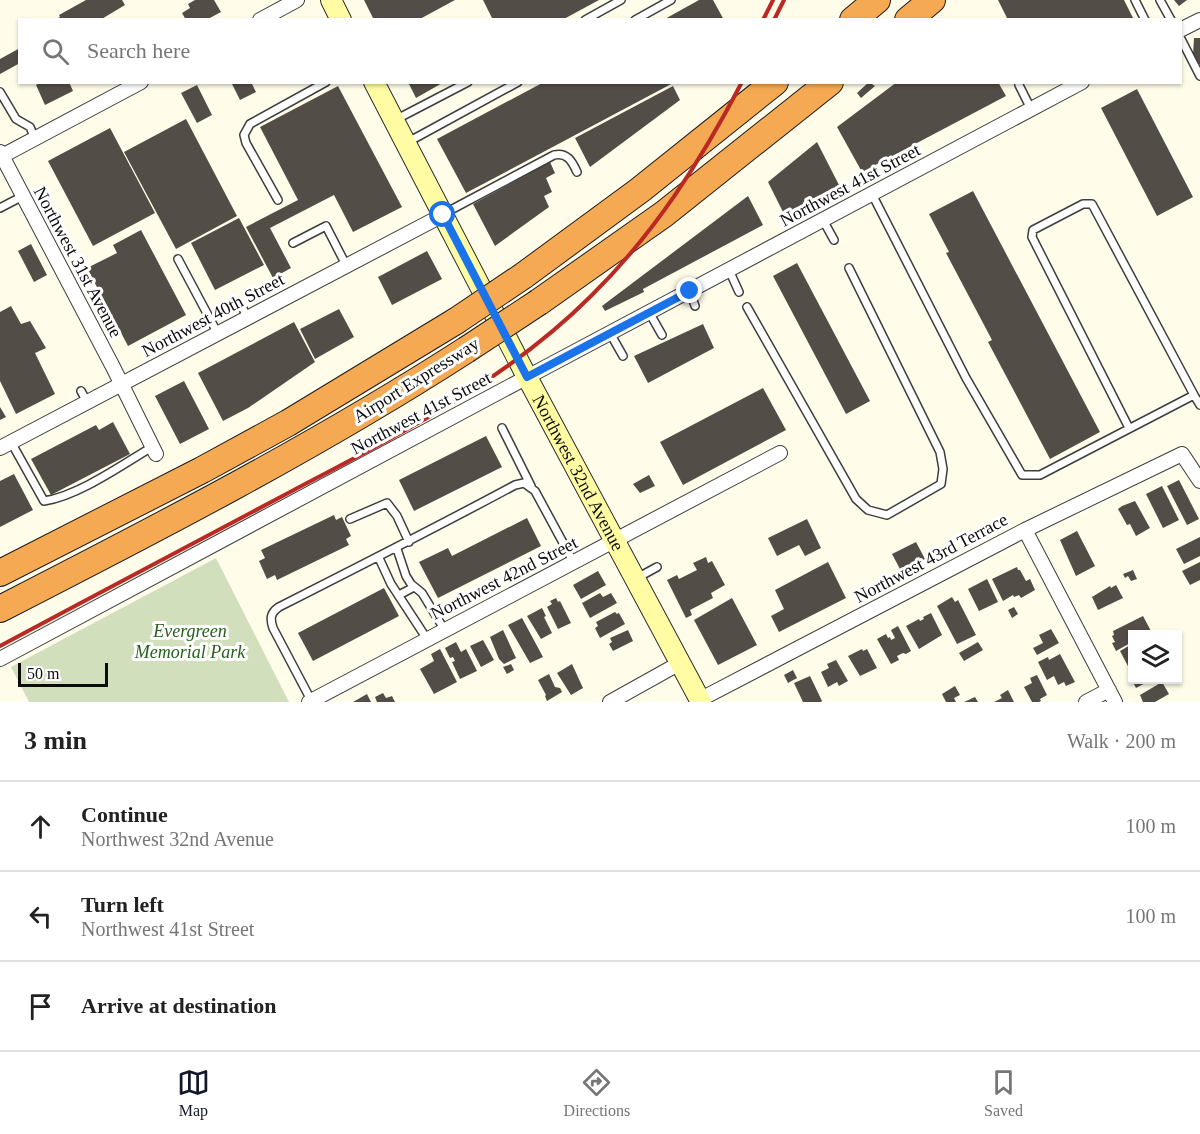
<!DOCTYPE html>
<html lang="en">
<head>
<meta charset="utf-8">
<style>
	:root { --surface:#fff; --page:#f6f6f6; --text:#222; --muted:#767676; --line:#e0e0e0; --accent:#111827 }
	body { margin:0; font-family:"Times New Roman",serif; background:var(--page); color:var(--text) }
	.controls { position:absolute; right:18px; bottom:18px; display:grid; overflow:hidden; border-radius:0px; box-shadow:0 2px 4px #0004 }
	.controls button { width:54px; height:54px; display:grid; place-items:center; padding:0; border:0; border-bottom:2px solid var(--line); background:var(--surface); color:var(--text); font:30px sans-serif }
	.scale { position:absolute; left:18px; bottom:15px; width:90px; box-sizing:border-box; padding-left:6px; border:3px solid #0b0b0b; border-top:0; font-size:16px; line-height:21px; white-space:nowrap; color:#0b0b0b; -webkit-text-stroke:4px #fff; paint-order:stroke }
	.stop { position:absolute; width:18px; height:18px; margin:-14px; border:4px solid #1a73e8; border-radius:50%; background:#fff }
	.stop.end { background:#1a73e8; border-color:#fff; box-shadow:0 2px 6px #0008 }
	.list { margin:0; padding:0; list-style:none }
	h2 { display:flex; justify-content:space-between; align-items:center; height:78px; margin:0; padding:0 24px; font-size:26px }
	h2 small { font-size:20px; font-weight:400; color:var(--muted) }
	.list li { display:grid; grid-template-columns:39px 1fr auto; gap:18px; align-items:center; box-sizing:border-box; height:90px; padding:0 24px; border-top:2px solid var(--line) }
	.list b { display:block; font-size:22px; white-space:nowrap }
	.list p { margin:0; font-size:20px; white-space:nowrap; color:var(--muted) }
	.list em { font-size:20px; font-style:normal; color:var(--muted) }
	.icon { flex:none; width:33px; height:33px; fill:none; stroke:currentColor; stroke-width:2; stroke-linecap:round; stroke-linejoin:round }
	.map { position:relative; flex:none; width:1200px; height:702px; overflow:hidden }
	.search { position:absolute; background:var(--surface); box-shadow:0 2px 4px #0004; left:18px; right:18px; top:18px; height:66px; display:flex; align-items:center; gap:15px; box-sizing:border-box; padding:0 21px; border-radius:0px; color:var(--muted); font-size:22px }
	.sheet { height:348px; background:var(--surface) }
	nav { display:flex; justify-content:space-around; align-items:center; box-sizing:border-box; height:84px; border-top:2px solid var(--line); background:var(--surface); font-size:16px; color:var(--muted) }
	nav a { display:grid; justify-items:center; gap:3px }
	nav .on { color:var(--accent) }
	.map>svg:first-child { display:block }
	.cemetery { fill:#d1dfbc }
	.building { fill:#534d47 }
	.lines { fill:none; stroke-linecap:round; stroke-linejoin:round }
	.service-casing { stroke:#3e3e3e; stroke-width:10 }
	.minor-casing { stroke:#3e3e3e; stroke-width:16 }
	.secondary-casing { stroke:#2d2d2d; stroke-width:22 }
	.motorway-casing { stroke:#1c1c1c; stroke-width:28 }
	.service { stroke:#fff; stroke-width:7 }
	.minor { stroke:#fff; stroke-width:14 }
	.secondary { stroke:#fffca4; stroke-width:20 }
	.motorway { stroke:#f4a952; stroke-width:26 }
	.rail { stroke:#ba2924; stroke-width:4 }
	.motorway-bridge-casing { stroke:#1c1c1c; stroke-width:28; stroke-linecap:butt }
	.motorway-bridge { stroke:#f4a952; stroke-width:26 }
	.route { stroke:#1a73e8; stroke-width:8 }
	.labels { text-anchor:middle; dominant-baseline:central; stroke-width:6; stroke-linejoin:round; paint-order:stroke }
	.street-label { font-size:18px; fill:#0b0b0b; stroke:#fff }
	.park-label { font-size:18px; font-style:italic; fill:#25611c; stroke:#fff }
</style>
</head>
<body>
<div class="map">
<svg width="1200" height="702" viewBox="0 0 1200 702">
	<rect width="100%" height="100%" fill="#fffce9"/>
	<path class="cemetery" d="M216 558 289 702H29L11 667Z"/>
	<path class="building" d="M86 0H122L125 5 100 20H55L60 17 59 15Z
		M195 0H214L221 12 206 20H186L182 13 190 8 188 4Z
		M364 0H455L418 20H374Z
		M483 0H599L562 20H493Z
		M699 0H713L724 20H663Z
		M998 0H1124L1134 20H1008Z
		M1174 0H1187L1179 6Z
		M1194 38H1200V64H1197L1193 55Z
		M20 48V63L0 74V59Z
		M41 82H69L73 91 45 105 36 85Z
		M231 82H251L256 92 240 100Z
		M408 82H444L416 98Z
		M544 82H675L466 193 437 139Z
		M869 82 875 86 861 98 857 93Z
		M897 82H998L1006 96 862 172 837 127Z
		M197 85 212 115 197 123 181 93Z
		M338 86 402 207 353 232 334 195 270 228 291 268 273 278 246 227 298 200 260 127Z
		M673 86 680 100 590 167 575 138Z
		M1137 89 1193 197 1157 216 1101 108Z
		M186 119 237 216 176 249 124 152Z
		M110 128 155 213 93 246 48 161Z
		M817 142 839 185 784 214 768 182Z
		M550 162 555 173 546 178 552 192 544 196 549 207 495 246 473 204Z
		M973 191 1100 432 1050 459 988 342 992 340 946 253 949 252 929 214Z
		M748 196 763 225 643 289 644 292 605 311 602 306Z
		M239 218 264 265 215 290 191 243Z
		M141 230 186 315 128 346 87 268 117 253 113 245Z
		M31 244 47 275 34 282 18 251Z
		M427 251 442 279 392 305 378 277Z
		M797 263 870 401 846 414 773 276Z
		M11 306 21 324 30 321 46 348 35 353 55 394 16 414 0 381V312Z
		M339 309 354 337 315 359 300 329Z
		M294 322 315 362 248 408 223 421 198 373Z
		M703 324 714 348 648 383 634 356Z
		M184 381 209 429 180 444 155 396Z
		M763 388 786 430 683 485 660 442Z
		M0 407 6 417 0 420Z
		M113 422 130 454 51 495 31 459 96 425 99 430Z
		M486 436 502 467 414 511 399 480Z
		M14 474 33 510 0 527V481Z
		M649 475 655 486 640 493 633 484Z
		M1179 480 1199 519 1187 525 1167 486Z
		M1162 486 1179 520 1163 528 1146 494Z
		M1135 501 1150 528 1136 536 1130 524 1127 525 1118 509 1122 506Z
		M334 515 336 520 342 517 351 536 346 539 349 545 277 580 275 575 267 579 259 561 265 558 261 550Z
		M527 518 541 546 438 598 419 562 448 548 452 556Z
		M807 519 821 548 805 556 799 545 777 556 768 538Z
		M1077 531 1095 566 1076 576 1060 540Z
		M1200 537V556L1184 564 1176 549Z
		M916 542 925 559 901 571 892 554Z
		M706 557 708 563 712 561 725 585 711 593 713 598 690 610 692 615 686 618 667 580 677 575 679 579 697 570 693 563Z
		M828 562 846 598 779 632 771 616 784 609 775 590Z
		M1200 562V580L1190 585 1182 571Z
		M1017 567 1018 570H1020L1026 581 1030 579 1035 590 1021 598 1019 595 1014 597 1013 595 1003 601 992 579Z
		M1133 570 1137 579 1131 581 1128 576 1125 578 1123 574Z
		M598 571 606 585 581 599 573 585Z
		M987 579 998 602 979 611 968 589Z
		M1116 585 1123 598 1098 610 1092 597 1110 586 1111 588Z
		M384 588 399 616 313 661 298 633Z
		M600 593 603 597 611 593 617 603 590 618 582 603Z
		M952 597 955 602 958 600 976 635 957 644 937 606Z
		M556 598 558 602 560 601 571 623 558 629 547 607 552 604 550 601Z
		M732 598 757 645 718 665 694 620Z
		M1014 607 1018 614 1012 618 1008 610Z
		M542 608 546 616 544 617 552 633 541 639 527 616Z
		M615 612 617 614 619 613 625 624 600 638 595 628 598 626 596 622Z
		M931 613 942 635 919 649 906 626 919 619 920 621 924 619 923 617Z
		M1143 616 1151 631 1144 634H1132V642L1116 651 1112 643 1115 642 1112 636 1114 635 1113 631Z
		M522 618 543 657 530 663 508 625Z
		M898 626 911 651 906 654 903 653 897 656 899 660 891 664 877 639 886 634 888 638 890 637 891 640 895 638 891 630Z
		M1051 629 1059 643 1037 655 1033 648 1043 643 1039 635Z
		M503 630 516 658 504 664 499 659 490 637Z
		M628 630 633 641 613 651 609 644 612 642 610 638Z
		M483 640 494 660 481 667 470 646Z
		M456 642 461 652 466 649 477 671 460 679 452 662 455 661 453 657 450 658 445 648Z
		M978 642 983 650 964 661 959 653Z
		M1132 644V666L1129 668 1120 651Z
		M440 649 457 682 434 694 420 669 434 661 431 654Z
		M862 649 863 651 867 649 877 668 860 676 848 656Z
		M1060 654 1075 682 1066 686 1064 682 1058 685 1054 676 1047 680 1038 662 1048 657 1049 660Z
		M836 660 848 681 839 686 837 682 828 687 821 672 829 668 827 664Z
		M511 664 514 670 507 674 503 667Z
		M572 664 583 688 571 695 557 673Z
		M793 670 797 678 788 683 784 675Z
		M549 674 555 687 560 688 562 692 547 701 545 696 546 695 538 680Z
		M1037 675 1047 695 1040 699 1041 701 1039 702H1032L1024 687 1032 683 1030 678Z
		M1132 675V680H1151L1136 688 1130 676Z
		M810 676 822 701 821 702H803L794 683Z
		M1162 682 1169 694 1155 702H1143L1140 695Z
		M955 686 960 695 954 698 956 702H946L942 694Z
		M1008 690 1014 702H994L1002 698 1000 695Z
		M383 693 386 698 392 696 395 702H377L375 697Z
		M367 694 371 702H353Z
		M975 697 978 702H964Z"/>
	<g class="lines">
		<defs>
			<path id="service" d="M1135 0 1145 20
				M1160 0 1171 20
				M585 20 621 0
				M635 20 671 0
				M1180 37 1200 76
				M1019 85 1031 109
				M0 92 16 119 30 127 35 139
				M395 120 468 82
				M408 142 518 82
				M872 194 966 378 1022 475H1040L1194 395 1092 204H1083L1033 230 1032 237 1129 428
				M278 200 246 143 244 135 250 124 326 82
				M0 208 23 196
				M445 213 554 155C567 152 572 161 577 172
				M823 220 834 240
				M293 243 326 226 346 265
				M178 259 218 334
				M729 270 739 292
				M690 291 695 306
				M242 307 248 318
				M747 307 856 499 868 510 887 515 941 484 943 469 940 452 849 268
				M649 312 662 335
				M610 333 623 356
				M81 391 87 402
				M1194 395 1200 405
				M502 428 531 486
				M11 442 44 501C78 496 122 465 152 447
				M350 519 387 503 397 516 409 542
				M397 549 406 576 411 584 422 593 444 629
				M379 558 391 584 427 639
				M637 578 657 567
				M399 595 414 587
				M311 700 273 628C270 619 270 613 279 607 358 567 437 527 515 485L524 483 535 491 574 563"/>
			<path id="minor" d="M260 20 297 0
				M1180 30 1200 20
				M0 152 113 367 156 454
				M2 156 141 82
				M0 448 443 215
				M1025 530 1115 702
				M0 659 546 367 1082 82
				M699 700 1025 530 1182 454 1200 481
				M309 702 780 453
				M610 702 680 663
				M1086 702 1109 690"/>
			<g id="secondary">
				<path d="M331 0 341 20"/>
				<path id="s1" d="M374 82 527 377 701 702"/>
			</g>
			<path id="motorway" d="M853 20 877 0
				M908 20 932 0
				M523 276 640 190 775 82
				M539 302 664 214 830 82
				M0 573 202 470 288 423 456 321
				M0 609C158 528 317 446 466 350"/>
		</defs>
		<use href="#service" class="service-casing"/>
		<use href="#minor" class="minor-casing"/>
		<use href="#secondary" class="secondary-casing"/>
		<use href="#motorway" class="motorway-casing"/>
		<use href="#service" class="service"/>
		<use href="#minor" class="minor"/>
		<use href="#secondary" class="secondary"/>
		<use href="#motorway" class="motorway"/>
		<path class="rail" d="M763 20 773 0
			M774 20 784 0
			M0 646C97 594 194 543 292 491 398 435 505 382 591 296 654 234 701 161 742 82"/>
		<defs>
			<path id="motorway-bridge" d="M456 321 523 276
				M466 350 539 302"/>
		</defs>
		<use href="#motorway-bridge" class="motorway-bridge-casing"/>
		<use href="#motorway-bridge" class="motorway-bridge"/>
	</g>
	<g class="lines">
		<path class="route" d="M443 215 527 377 690 291"/>
	</g>
	<g class="labels">
		<g class="street-label">
			<text transform="translate(850 185) rotate(-28)">Northwest 41st Street</text>
			<text transform="translate(78 262) rotate(62)">Northwest 31st Avenue</text>
			<text transform="translate(213 315) rotate(-28)">Northwest 40th Street</text>
			<text transform="translate(416 380) rotate(-32)">Airport Expressway</text>
			<text transform="translate(421 413) rotate(-28)">Northwest 41st Street</text>
			<text stroke="none"><textPath href="#s1" startOffset="441">Northwest 32nd Avenue</textPath></text>
			<text transform="translate(931 558) rotate(-28)">Northwest 43rd Terrace</text>
			<text transform="translate(504 578) rotate(-27)">Northwest 42nd Street</text>
		</g>
		<g class="park-label">
			<text x="190" y="631">Evergreen<tspan x="190" dy="21">Memorial Park</tspan></text>
		</g>
	</g>
</svg>
<div class="controls">
<button><svg class="icon" aria-label="layers" viewBox="0 0 24 24"><path d="M12 4l9 5-9 5-9-5zM3 14l9 5 9-5"/></svg></button>
</div>
<div class="scale">50 m</div>
<div class="stop" style="left:443px;top:215px"></div>
<div class="stop end" style="left:690px;top:291px"></div>
<div class="search"><svg class="icon" aria-label="search" viewBox="0 0 24 24"><circle cx="10" cy="10" r="6"/><path d="M15 15l6 6"/></svg>Search here</div>
</div>
<section class="sheet">
<h2>3 min<small>Walk · 200 m</small></h2>
<ul class="list">
<li><svg class="icon" aria-label="ahead" viewBox="0 0 24 24"><path d="M12 20V5M6 11l6-6 6 6"/></svg><div><b>Continue</b><p>Northwest 32nd Avenue</p></div><em>100 m</em></li>
<li><svg class="icon" aria-label="left" viewBox="0 0 24 24"><path d="M17 20v-9H6M10 6l-5 5 5 5"/></svg><div><b>Turn left</b><p>Northwest 41st Street</p></div><em>100 m</em></li>
<li><svg class="icon" aria-label="arrive" viewBox="0 0 24 24"><path d="M6 21V4h12l-3 4 3 4H6"/></svg><div><b>Arrive at destination</b></div></li>
</ul>
</section>
<nav>
<a class="on"><svg class="icon" aria-label="map" viewBox="0 0 24 24"><path d="M3 6l6-2 6 2 6-2v14l-6 2-6-2-6 2zM9 4v14M15 6v14"/></svg>Map</a>
<a><svg class="icon" aria-label="directions" viewBox="0 0 24 24"><path d="M12 3l9 9-9 9-9-9zM9 14v-3h6M13 9l2 2-2 2"/></svg>Directions</a>
<a><svg class="icon" aria-label="saved" viewBox="0 0 24 24"><path d="M7 4h10v16l-5-4-5 4z"/></svg>Saved</a>
</nav>
</body>
</html>
